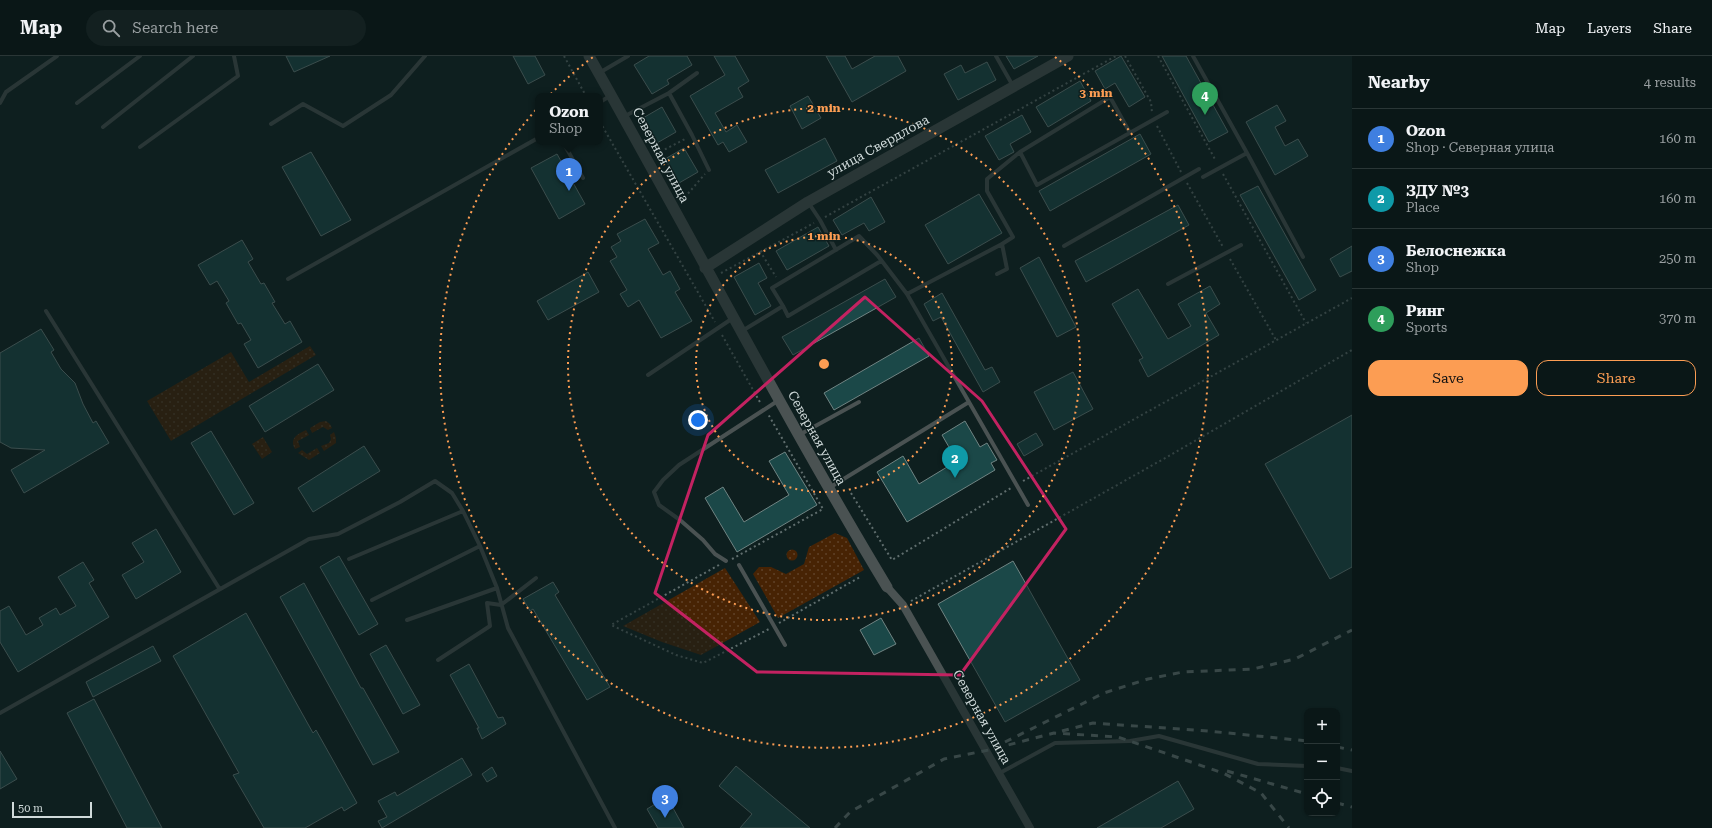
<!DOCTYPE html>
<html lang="en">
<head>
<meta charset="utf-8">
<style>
	:root { --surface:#0a1717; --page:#132020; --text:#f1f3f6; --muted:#999fa1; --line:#2a3636; --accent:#fc9d53 }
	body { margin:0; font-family:"Roboto Serif",serif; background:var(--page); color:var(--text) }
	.controls { position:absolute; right:12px; bottom:12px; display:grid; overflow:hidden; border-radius:8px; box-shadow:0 1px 3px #0004 }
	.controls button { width:36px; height:36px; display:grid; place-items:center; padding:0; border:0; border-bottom:1px solid var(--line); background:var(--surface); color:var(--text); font:20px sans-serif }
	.scale { position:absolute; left:12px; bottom:10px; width:80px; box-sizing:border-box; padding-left:4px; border:2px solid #d0dada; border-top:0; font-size:11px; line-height:14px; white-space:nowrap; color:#d0dada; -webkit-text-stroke:3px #0e1f1f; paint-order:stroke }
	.you { position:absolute; left:698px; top:364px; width:14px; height:14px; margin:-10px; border:3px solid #fff; border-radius:50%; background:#1a73e8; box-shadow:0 0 0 6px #1a73e833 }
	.badge { display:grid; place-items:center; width:26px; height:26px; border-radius:50%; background:var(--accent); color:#fff; font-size:13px; font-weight:700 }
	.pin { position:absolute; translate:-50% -33px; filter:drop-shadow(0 1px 2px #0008) }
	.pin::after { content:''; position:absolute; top:21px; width:14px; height:12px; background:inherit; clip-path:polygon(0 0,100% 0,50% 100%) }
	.popup { position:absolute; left:535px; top:37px; width:68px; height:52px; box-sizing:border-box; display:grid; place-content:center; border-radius:8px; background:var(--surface); filter:drop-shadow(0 1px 3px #0005); font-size:13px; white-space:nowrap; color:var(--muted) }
	.popup b { font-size:15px; color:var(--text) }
	.popup::after { content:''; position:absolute; left:50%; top:100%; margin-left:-8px; border:8px solid transparent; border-top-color:var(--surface) }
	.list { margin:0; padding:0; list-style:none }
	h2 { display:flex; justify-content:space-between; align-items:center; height:52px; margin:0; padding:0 16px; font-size:17px }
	h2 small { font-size:13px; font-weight:400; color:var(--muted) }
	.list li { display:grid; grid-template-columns:26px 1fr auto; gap:12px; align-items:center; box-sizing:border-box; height:60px; padding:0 16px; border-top:1px solid var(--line) }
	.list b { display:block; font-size:15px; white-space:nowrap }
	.list p { margin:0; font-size:13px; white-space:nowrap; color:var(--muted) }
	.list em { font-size:13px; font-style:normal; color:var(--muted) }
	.actions { display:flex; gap:8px; padding:12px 16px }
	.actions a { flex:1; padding:9px 0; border:1px solid var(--accent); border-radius:12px; text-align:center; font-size:14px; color:var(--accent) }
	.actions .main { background:var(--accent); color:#111 }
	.icon { flex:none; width:22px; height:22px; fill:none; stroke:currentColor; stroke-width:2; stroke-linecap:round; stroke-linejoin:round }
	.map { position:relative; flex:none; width:1352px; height:772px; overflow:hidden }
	header { display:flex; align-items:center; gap:24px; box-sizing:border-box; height:56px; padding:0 20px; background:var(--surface); border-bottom:1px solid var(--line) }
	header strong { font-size:19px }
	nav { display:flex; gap:22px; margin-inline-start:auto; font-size:14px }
	.search { width:280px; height:36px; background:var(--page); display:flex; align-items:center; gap:10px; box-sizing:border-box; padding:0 14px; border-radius:22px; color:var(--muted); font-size:15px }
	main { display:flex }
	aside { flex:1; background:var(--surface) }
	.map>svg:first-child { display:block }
	.grass { fill:url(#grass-dots) }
	.building { fill:#1b4848; stroke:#708483 }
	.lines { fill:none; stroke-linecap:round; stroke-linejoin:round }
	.path { stroke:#606e6e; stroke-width:2; stroke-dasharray:2 3; stroke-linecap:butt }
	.service { stroke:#4a5252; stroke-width:4 }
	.minor { stroke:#4a5252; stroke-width:8 }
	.tertiary { stroke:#4a5252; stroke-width:11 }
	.rail { stroke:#6a7878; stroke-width:3; stroke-dasharray:7 7; stroke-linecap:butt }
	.marked { fill:none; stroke:#c32261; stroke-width:3; stroke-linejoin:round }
	.ring { fill:none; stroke:#fc9d53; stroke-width:2; stroke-dasharray:2 4 }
	.labels { text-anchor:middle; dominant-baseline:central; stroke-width:3; stroke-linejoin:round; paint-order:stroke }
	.street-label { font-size:13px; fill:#d0dada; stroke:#0e1f1f }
	.centre { fill:#fc9d53; stroke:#0e1f1f; stroke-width:2 }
	.ring-label { font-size:12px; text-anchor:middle; font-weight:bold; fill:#fc9d53; stroke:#0e1f1f; stroke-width:3; stroke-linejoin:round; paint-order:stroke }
</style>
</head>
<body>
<header>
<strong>Map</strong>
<div class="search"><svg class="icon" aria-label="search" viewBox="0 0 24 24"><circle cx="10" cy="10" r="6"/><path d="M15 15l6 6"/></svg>Search here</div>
<nav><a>Map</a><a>Layers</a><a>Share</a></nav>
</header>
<main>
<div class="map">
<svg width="1352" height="772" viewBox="0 0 1352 772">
	<defs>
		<pattern id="grass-dots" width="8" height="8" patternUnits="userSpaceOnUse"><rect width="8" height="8" fill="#472304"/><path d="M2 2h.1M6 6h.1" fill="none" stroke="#604228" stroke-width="1.8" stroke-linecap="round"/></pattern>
	</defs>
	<rect width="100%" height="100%" fill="#0e1f1f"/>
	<path class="grass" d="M310 290 316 299 171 385 147 345 231 296 249 326Z
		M326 365 330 368 332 372 328 374 323 371 312 377 310 372 320 366Z
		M306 374 309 379 298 385 300 391 295 393C289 383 297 378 306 374Z
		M334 376 336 382V387L324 395 321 390 329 387 331 383 330 379Z
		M263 381 272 396 262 403 252 388Z
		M317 392 320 397 309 404 298 397 302 394 307 398Z
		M835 477 847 482 864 514 778 562 753 518 759 511H771L786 518 804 508 809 491Z
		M786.5 499a5.5 5.5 0 1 1 11 0a5.5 5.5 0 1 1-11 0Z
		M725 512 760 566 701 599 662 586 623 570Z"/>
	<path class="building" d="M286 0H330L294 16Z
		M513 0H535L545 19 528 28Z
		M649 0H687L692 9 667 24 669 28 652 38 634 9Z
		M714 0H735L749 25 738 32 743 41 715 57 726 76 737 69 747 86 729 96 723 86 718 89 690 40 725 19Z
		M826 0H845L852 13 875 0H898L906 15 852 46Z
		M1006 0H1038L1014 13Z
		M1121 0 1145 41 1129 51 1115 27 1105 33 1095 15Z
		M1162 0H1186L1228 76 1209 86Z
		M987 6 996 24 958 44 944 18 961 9 965 17Z
		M1080 25 1091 45 1048 71 1036 51Z
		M808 40 821 62 802 73 790 50Z
		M1277 49 1286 65 1275 71 1285 90 1298 83 1308 100 1275 119 1246 66Z
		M662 51 676 76 657 87 643 62Z
		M1022 59 1031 76 1010 88 1014 96 999 104 985 80Z
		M1140 78 1151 98 1050 155 1039 135Z
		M825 82 837 105 778 137 765 114Z
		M684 92 698 116 679 127 665 103Z
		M311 96 351 164 321 180 282 111Z
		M557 98 585 148 559 163 531 112Z
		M1258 130 1316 234 1299 244 1240 139Z
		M979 138 1002 177 948 208 925 169Z
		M871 141 885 166 869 175 864 167 842 179 833 164Z
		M1178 149 1189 169 1086 226 1075 205Z
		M645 163 659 187 648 193 663 219 670 215 680 233 675 236 692 265 661 282 639 244 628 251 620 238 627 234 610 205 617 201 611 191 621 185 617 178Z
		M818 171 829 190 787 214 776 195Z
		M242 184 253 203 248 206 261 228 264 227 275 246 272 247 285 268 290 265 302 286 258 312 244 288 251 284 241 267 238 268 226 247 229 245 217 225 210 229 198 209Z
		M1352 190V215L1340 221 1330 203Z
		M1039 201 1076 271 1057 281 1020 212Z
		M759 207 767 222 758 227 771 250 755 259 734 221Z
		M588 216 599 236 548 264 537 245Z
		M885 223 896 241 793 299 782 281Z
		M1210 230 1220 248 1206 257 1219 279 1148 321 1139 304 1143 302 1112 248 1138 233 1168 283 1191 270 1178 248Z
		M942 237 985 314 992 311 1000 326 983 336 941 261 933 265 924 248Z
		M41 273 54 294 51 296 61 313 75 327 83 348 93 367 96 365 109 387 24 437 11 414 45 394 11 392 0 386V297Z
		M919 282 929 300 834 354 824 337Z
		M318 308 334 334 265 376 249 350Z
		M1073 316 1093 353 1054 374 1034 336Z
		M1352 359V511L1330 523 1265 408Z
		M965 365 980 391 987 387 997 404 991 407 995 414 907 466 877 416 903 400 919 428 957 405 942 379Z
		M211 375 254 447 234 459 191 387Z
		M1036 377 1043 389 1024 400 1017 388Z
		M364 390 380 415 313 456 298 432Z
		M785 396 817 449 737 496 705 442 723 431 744 466 789 439 769 405Z
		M156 473 181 516 136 543 122 519 144 506 132 487Z
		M339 500 378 568 359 579 320 511Z
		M1013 505 1080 624 1005 666 938 548Z
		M83 506 94 524 89 527 109 561 18 616 0 586V555L9 550 26 579 43 569 39 562 56 552 60 559 76 550 58 521Z
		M553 526 559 536 555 539 610 631 587 644 533 553 530 555 523 543Z
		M304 527 361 632H363L399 696 373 709 280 541Z
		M246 557 313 677 316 674 357 747 344 755 342 751 305 772H264L233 719 239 717 173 600Z
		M881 562 896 588 874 599 860 574Z
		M386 589 420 649 403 658 370 598Z
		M153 590 161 605 93 641 86 626Z
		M469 608 498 662 503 661 506 668 482 683 477 672H479L450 619Z
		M94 643 162 772H127L67 657Z
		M0 695 17 723 0 733Z
		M462 702 472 719 382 772 378 765 387 761 378 745 395 736 397 740Z
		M736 710 810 772H740L752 758 719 730Z
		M492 711 497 720 487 726 482 718Z
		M1178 725 1194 753 1161 772H1097Z
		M667 741 684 772H658L647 753Z"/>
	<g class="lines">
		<path class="path" d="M564 0 586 40
			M1125 0 1151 46 1152 57
			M1158 0 1216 105
			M600 66 715 266
			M1157 70 1181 116
			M656 98 685 83
			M1223 118 1306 267
			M1187 127 1223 191
			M683 146 685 141 705 118
			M825 161 1116 0
			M760 195 776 221
			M1230 203 1276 284
			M721 217 814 167
			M722 279 761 348
			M1023 425 1352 242
			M851 437 892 504 1011 432
			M732 503 823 453 768 358
			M719 509 611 569 676 599 703 607 769 573
			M911 545 1167 401 1352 294
			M779 567 860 521"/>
		<path class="service" d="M996 0 1013 30
			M1193 0 1247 97
			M599 17 628 0
			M669 37 692 79 709 114
			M600 46 610 40
			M0 47 6 36 57 0
			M77 47 140 0
			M625 60 669 37 697 17
			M271 68 303 48 343 70 391 39 425 0
			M103 71 193 0
			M1130 77 1110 41 1020 96 1037 129 1167 56
			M563 86 583 122
			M140 91 238 20 234 0
			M1203 121 1247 97 1303 201
			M808 146 820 164 836 194
			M1002 188 1013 181 987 135V123L1020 96
			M1064 190 1199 113
			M288 223 538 82
			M1168 228 1241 189
			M907 238 1002 188 1007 213 997 218
			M783 250 788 260 881 205
			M46 255 219 532
			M742 275 783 250 772 232 859 180 878 200 907 238 1028 449
			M648 319 733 262
			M799 379 859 346
			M829 432 969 346
			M349 503 463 455
			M726 505 715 498 703 484 680 464 659 449 654 436 663 424 679 409 779 344
			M739 509 785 589
			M372 544 480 490
			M407 564 497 532
			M438 604 490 570 487 547 501 549 536 522
			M0 657 309 483 338 478 400 446 435 425 452 437 463 455 480 490 497 532 508 572 615 772
			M1337 712 1352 715
			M998 718 1055 687 1130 685 1159 680 1258 708 1307 710"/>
		<path class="minor" d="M887 531 903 549 1030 772"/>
		<path class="tertiary" d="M589 0C689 176 782 357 887 531
			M705 212 808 146 1068 0"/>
		<path class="rail" d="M1062 675 1093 667 1208 675 1307 685
			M1005 686 1104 637 1148 623 1183 616 1253 613 1295 603 1352 574
			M1337 691 1352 694
			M1227 715 1307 738
			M1337 747 1352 751
			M835 772 850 756 944 703 989 694 1054 677 1118 681 1223 717 1261 737 1289 772"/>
	</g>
	<path d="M0 0H1352V772H0ZM865 241 982 345 1066 473 960 619 757 616 655 537 708 379Z" fill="#0e1f1f" fill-opacity=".55" fill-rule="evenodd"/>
	<path class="marked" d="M865 241 982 345 1066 473 960 619 757 616 655 537 708 379Z"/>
	<g class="ring">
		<circle cx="824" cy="308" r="128"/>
		<circle cx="824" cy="308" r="256"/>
		<path d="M1055 1A384 384 0 1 1 593 1"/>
	</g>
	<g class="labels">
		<g class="street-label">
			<text transform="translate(878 90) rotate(-29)">улица Свердлова</text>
			<text transform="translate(661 99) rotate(62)">Северная улица</text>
			<text transform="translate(817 382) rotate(61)">Северная улица</text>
			<text transform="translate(982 661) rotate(61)">Северная улица</text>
		</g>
	</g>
	<circle cx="824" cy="308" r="6" class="centre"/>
	<g class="ring-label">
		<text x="1096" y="41">3 min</text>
		<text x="824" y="56">2 min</text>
		<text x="824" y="184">1 min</text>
	</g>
</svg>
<div class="controls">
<button>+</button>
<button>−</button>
<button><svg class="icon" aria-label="locate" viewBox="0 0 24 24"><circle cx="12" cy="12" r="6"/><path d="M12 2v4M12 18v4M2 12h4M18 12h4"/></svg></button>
</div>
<div class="scale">50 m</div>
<div class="you"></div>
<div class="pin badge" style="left:569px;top:135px;background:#3f7fe0">1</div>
<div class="popup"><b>Ozon</b>Shop</div>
<div class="pin badge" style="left:955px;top:422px;background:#0f9aa8">2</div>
<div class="pin badge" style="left:665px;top:762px;background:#3f7fe0">3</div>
<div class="pin badge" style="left:1205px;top:59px;background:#2e9e5b">4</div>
</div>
<aside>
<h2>Nearby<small>4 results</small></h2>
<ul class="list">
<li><span class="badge" style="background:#3f7fe0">1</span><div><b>Ozon</b><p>Shop · Северная улица</p></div><em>160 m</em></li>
<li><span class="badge" style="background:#0f9aa8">2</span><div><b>ЗДУ №3</b><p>Place</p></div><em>160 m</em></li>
<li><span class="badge" style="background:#3f7fe0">3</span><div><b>Белоснежка</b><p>Shop</p></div><em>250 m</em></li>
<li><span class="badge" style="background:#2e9e5b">4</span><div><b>Ринг</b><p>Sports</p></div><em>370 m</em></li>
</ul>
<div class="actions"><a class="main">Save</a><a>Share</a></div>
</aside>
</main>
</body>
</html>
